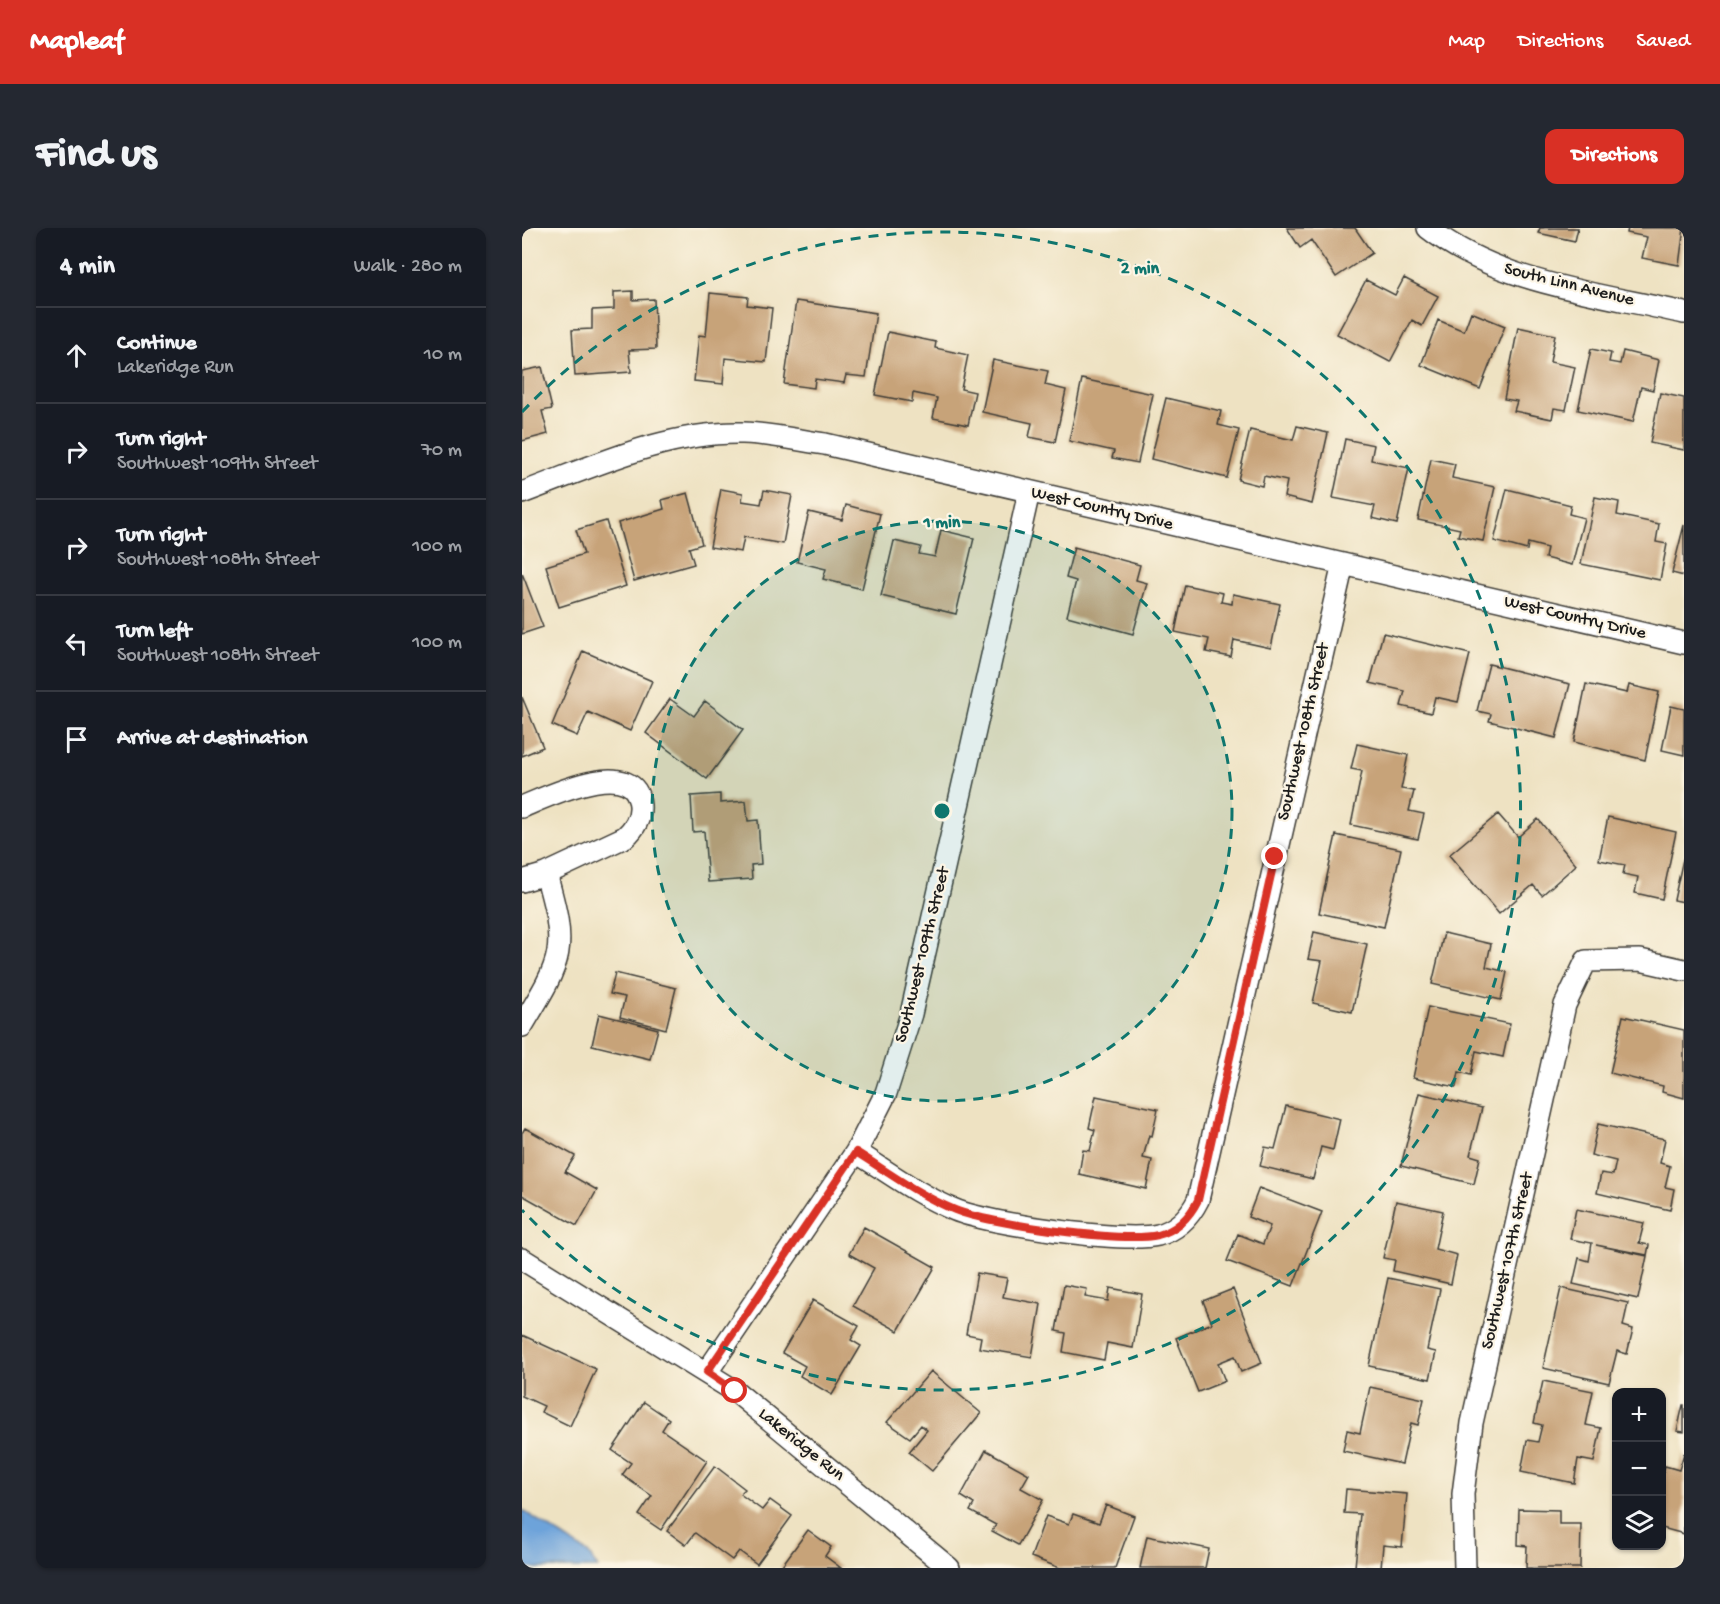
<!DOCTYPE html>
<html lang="en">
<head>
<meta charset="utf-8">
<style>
	:root { --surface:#171b24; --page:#242831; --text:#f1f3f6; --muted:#9ea1a6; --line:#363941; --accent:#d93025 }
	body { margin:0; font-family:"Gochi Hand",sans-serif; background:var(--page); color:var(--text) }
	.controls { position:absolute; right:18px; bottom:18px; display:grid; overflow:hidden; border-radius:12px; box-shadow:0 2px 4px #0004 }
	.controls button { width:54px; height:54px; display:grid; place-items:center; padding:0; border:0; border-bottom:2px solid var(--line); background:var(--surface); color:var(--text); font:30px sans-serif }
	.stop { position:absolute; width:18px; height:18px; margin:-14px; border:4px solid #d93025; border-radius:50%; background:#fff }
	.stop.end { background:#d93025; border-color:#fff; box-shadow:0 2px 6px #0008 }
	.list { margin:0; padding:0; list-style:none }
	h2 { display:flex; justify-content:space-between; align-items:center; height:78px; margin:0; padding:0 24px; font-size:26px }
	h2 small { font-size:20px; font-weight:400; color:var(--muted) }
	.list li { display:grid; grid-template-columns:39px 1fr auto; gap:18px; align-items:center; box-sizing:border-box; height:96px; padding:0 24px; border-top:2px solid var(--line) }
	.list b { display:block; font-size:22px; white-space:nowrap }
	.list p { margin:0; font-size:20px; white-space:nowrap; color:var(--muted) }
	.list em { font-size:20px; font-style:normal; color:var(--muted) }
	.icon { flex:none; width:33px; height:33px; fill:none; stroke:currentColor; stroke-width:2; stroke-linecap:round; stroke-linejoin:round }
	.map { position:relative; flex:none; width:1162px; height:1340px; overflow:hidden; border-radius:12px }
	header { display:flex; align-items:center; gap:36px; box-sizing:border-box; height:84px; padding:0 30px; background:var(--accent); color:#fff }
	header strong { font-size:28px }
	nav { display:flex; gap:33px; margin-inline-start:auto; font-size:21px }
	.intro { display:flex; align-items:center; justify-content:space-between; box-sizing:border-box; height:144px; padding:0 36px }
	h1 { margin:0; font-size:42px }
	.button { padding:15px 27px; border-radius:12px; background:var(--accent); color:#fff; font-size:21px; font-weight:700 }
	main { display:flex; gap:36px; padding:0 36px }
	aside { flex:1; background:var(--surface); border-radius:12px; box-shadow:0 2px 4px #0004 }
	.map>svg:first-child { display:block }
	.water { fill:#6da3da; stroke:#44607b; stroke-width:1.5 }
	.building { fill:#c7a379 }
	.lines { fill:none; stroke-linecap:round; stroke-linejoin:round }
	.minor-casing { stroke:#3c3a35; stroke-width:24 }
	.minor { stroke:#fff; stroke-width:21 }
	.route { stroke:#d93025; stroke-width:8 }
	.ring { fill:none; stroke:#0f766e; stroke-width:3; stroke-dasharray:10 8 }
	.labels { text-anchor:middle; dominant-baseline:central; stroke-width:4.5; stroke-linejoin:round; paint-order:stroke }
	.street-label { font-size:18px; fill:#1c1c1c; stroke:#fcf5e5 }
	.centre { fill:#0f766e; stroke:#fcf5e5; stroke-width:3 }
	.ring-label { font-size:18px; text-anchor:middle; font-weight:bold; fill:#0f766e; stroke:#fcf5e5; stroke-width:4.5; stroke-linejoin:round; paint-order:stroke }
</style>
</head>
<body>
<header>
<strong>Mapleaf</strong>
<nav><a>Map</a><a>Directions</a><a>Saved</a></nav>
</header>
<div class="intro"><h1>Find us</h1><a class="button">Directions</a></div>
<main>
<aside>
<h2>4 min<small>Walk · 280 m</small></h2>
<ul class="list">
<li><svg class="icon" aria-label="ahead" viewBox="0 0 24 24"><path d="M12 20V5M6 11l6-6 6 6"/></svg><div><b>Continue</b><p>Lakeridge Run</p></div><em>10 m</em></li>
<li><svg class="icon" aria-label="right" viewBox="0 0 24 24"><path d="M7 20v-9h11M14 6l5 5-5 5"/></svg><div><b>Turn right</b><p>Southwest 109th Street</p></div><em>70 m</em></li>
<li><svg class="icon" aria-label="right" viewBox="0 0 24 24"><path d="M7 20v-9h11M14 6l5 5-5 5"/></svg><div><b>Turn right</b><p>Southwest 108th Street</p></div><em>100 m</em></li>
<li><svg class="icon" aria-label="left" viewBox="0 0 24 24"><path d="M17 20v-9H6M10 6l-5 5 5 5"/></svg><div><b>Turn left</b><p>Southwest 108th Street</p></div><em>100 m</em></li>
<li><svg class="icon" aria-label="arrive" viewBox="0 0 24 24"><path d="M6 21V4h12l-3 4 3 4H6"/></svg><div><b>Arrive at destination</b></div></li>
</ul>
</aside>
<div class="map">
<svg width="1162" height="1340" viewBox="0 0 1162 1340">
	<rect width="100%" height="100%" fill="#fcf5e5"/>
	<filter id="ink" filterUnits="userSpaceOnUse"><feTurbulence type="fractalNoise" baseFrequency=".0167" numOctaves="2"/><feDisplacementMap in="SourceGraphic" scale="12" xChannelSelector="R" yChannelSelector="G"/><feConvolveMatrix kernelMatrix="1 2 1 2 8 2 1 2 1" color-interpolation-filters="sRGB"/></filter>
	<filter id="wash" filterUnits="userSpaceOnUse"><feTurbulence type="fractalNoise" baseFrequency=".008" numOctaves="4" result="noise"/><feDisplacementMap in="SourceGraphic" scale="24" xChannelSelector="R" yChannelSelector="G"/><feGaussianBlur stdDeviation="1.35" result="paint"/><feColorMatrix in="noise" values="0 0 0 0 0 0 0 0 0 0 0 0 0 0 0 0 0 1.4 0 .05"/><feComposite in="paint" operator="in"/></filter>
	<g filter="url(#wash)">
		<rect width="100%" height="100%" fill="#eee2c2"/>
		<path class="water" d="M0 1282 66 1325 76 1340H0Z"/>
		<g id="blocks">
			<path class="building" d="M765 0H833L850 25 814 49 789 12 778 20Z
				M1018 0H1056L1053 13 1016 5Z
				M1106 0H1162L1157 37 1120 30 1125 9 1105 5Z
				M882 50 916 68 900 98 890 92 868 134 815 106 844 52 873 67Z
				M111 63V72L132 71 134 121 107 122 109 144 53 148 50 102 70 101V82L92 81V64Z
				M188 65 226 69 225 77 250 80 244 134 203 130 201 156 172 153 177 107 184 108Z
				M274 73 354 85 344 149 324 147 322 155 293 151 292 160 262 156Z
				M949 84 983 98 958 161 899 137 916 92 942 103Z
				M996 99 1033 107 1028 134 1053 139 1044 182 1032 180 1030 191 992 183 995 173 982 171Z
				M366 104 414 114 413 120 446 127 439 161 453 164 446 197 411 190 415 170 391 165 390 174 353 167Z
				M1069 121 1089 125 1087 134 1098 136 1101 123 1137 132 1131 162 1119 159 1111 194 1056 182Z
				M471 132 526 143 523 157 544 162 533 214 507 209 510 195 460 184Z
				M20 139 30 181 20 183 26 206 0 213V143Z
				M560 151 631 166 616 235 590 230 592 223 547 213Z
				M1138 165 1162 170V222L1128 215Z
				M644 170 699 183 696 197 717 202 705 250 629 231Z
				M775 198 806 205 790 276 762 269 765 253 742 248 740 258 716 252 728 202 771 212Z
				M823 211 852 217 849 232 887 240 875 296 850 290 853 278 811 270Z
				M909 231 933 236 930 250 973 259 961 313 936 308 938 301 896 292Z
				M199 261 221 265 220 273 239 276 242 262 270 267 261 316 222 309 219 324 188 319Z
				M985 261 1049 277 1047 286 1062 290 1050 337 1023 330 1025 320 1006 315 1005 322 972 313Z
				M166 265 180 316 167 320 172 336 112 353 96 295 142 281 140 272Z
				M1073 269 1097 274 1095 287 1137 296 1134 314 1145 316 1138 352 1059 336Z
				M324 277 358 286 340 361 301 351 304 341 275 334 287 284 320 292Z
				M84 293 104 358 37 379 24 338 62 326 54 302Z
				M1162 297V348L1150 345Z
				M419 302 452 310 434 386 359 368 372 313 399 319 397 326 413 329Z
				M552 319 618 337 614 352 625 355 611 406 545 388 554 353 544 350Z
				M0 345 21 399 0 406Z
				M663 357 701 365 699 374 710 376 711 366 758 376 749 420 712 412 709 429 684 424 687 411 653 404Z
				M861 405 948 426 936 474 913 469 909 485 879 478 883 463 848 455Z
				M61 423 130 453 108 503 66 484 55 508 30 497Z
				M967 436 1048 456 1034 510 967 493 969 486 955 483Z
				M1064 456 1105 465 1107 457 1137 464 1123 532 1052 514Z
				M0 469 21 519 0 528Z
				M148 471 172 488 183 473 221 502 185 551 124 505Z
				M1149 478 1162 481V527L1140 522Z
				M835 516 886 527 879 561 892 563 887 583 902 586 896 611 829 597 840 543 829 541Z
				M198 566V575L224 573 226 593 236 592 239 636 229 637 230 651 186 654 182 603 171 604 169 568Z
				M976 586 996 609 1016 591 1054 637 1020 667 1011 657 977 686 927 627Z
				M1086 589 1154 604 1140 671 1113 665 1116 649 1101 646 1103 637 1077 632Z
				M814 607 879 621 862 699 797 685Z
				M1161 631H1162V674L1152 672Z
				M792 704 845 716 830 784 791 775 800 733 786 731Z
				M922 705 969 716 964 739 985 744 979 772 910 756Z
				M93 745 154 760 144 801 98 789 103 769 88 766Z
				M906 779 988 796 981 829 954 823 949 847 937 844 934 859 891 850Z
				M77 786 136 801 128 831 70 817Z
				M1101 788 1162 802V870L1140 864 1141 858 1088 845Z
				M897 865 960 880 948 927 958 930 952 956 879 938Z
				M574 868 636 881 630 908 627 907 621 930 630 932 624 961 557 946 561 922 568 923 573 902 567 900Z
				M764 878 818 891 811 922 799 919 791 951 738 938 743 919 753 921Z
				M1076 896 1143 911 1138 935 1148 938 1143 959 1152 961 1148 982 1075 965 1079 945 1091 947 1094 933 1069 927Z
				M3 900 53 928 43 944 75 962 55 998 0 967V905Z
				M737 960 800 984 771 1058 705 1033 716 1006 741 1016 748 998 726 989Z
				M874 973 921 983 913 1021 935 1027 929 1056 871 1043 873 1032 861 1030Z
				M1054 981 1122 995 1117 1015 1127 1017 1125 1027 1074 1017 1125 1028 1116 1071 1051 1056 1057 1030 1067 1033 1070 1015 1048 1011Z
				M342 999 413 1039 376 1103 331 1078 352 1040 327 1026Z
				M455 1045 485 1050 481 1069 519 1076 510 1129 457 1120 459 1109 444 1106Z
				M866 1050 918 1061 905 1122 914 1124 908 1151 847 1138Z
				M542 1057 565 1061 563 1069 586 1073 588 1060 620 1066 611 1120 585 1115 582 1132 541 1124 544 1105 534 1103Z
				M1039 1060 1106 1075 1101 1098 1111 1101 1105 1126 1095 1123 1087 1155 1021 1140Z
				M711 1061 740 1135 719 1144 713 1128 696 1135 703 1153 676 1164 654 1110 690 1095 681 1073Z
				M291 1072 337 1098 329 1112 339 1118 310 1167 278 1148 283 1138 260 1125Z
				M0 1107 74 1141 48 1198 19 1184 22 1178 0 1168Z
				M409 1143 459 1185 410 1243 387 1224 405 1202 399 1197 388 1210 365 1194Z
				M1021 1153 1071 1163 1064 1197 1079 1200 1072 1234 1056 1231 1052 1255 999 1244 1005 1212 1016 1214 1020 1197 1012 1195Z
				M848 1159 902 1171 896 1197 889 1195 880 1236 821 1223 825 1202 838 1205Z
				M122 1174 147 1191 140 1202 185 1233 139 1302 117 1287 130 1268 100 1247 109 1235 90 1222Z
				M1161 1177H1162V1204L1155 1203Z
				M464 1222 507 1246 499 1260 521 1272 496 1317 470 1303 474 1297 448 1283 452 1276 439 1268Z
				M1162 1225V1306L1140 1300V1249L1143 1238 1157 1242Z
				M193 1238 223 1261 218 1266 240 1282 248 1272 270 1288 235 1336 217 1323 210 1332 173 1305 164 1317 145 1303Z
				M824 1261 885 1266 880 1319 861 1317 859 1340 833 1339 838 1286 822 1285Z
				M584 1277 612 1288 593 1340H538L509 1329 524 1288 547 1296 551 1286 577 1295Z
				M997 1281 1037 1282V1296H1059L1058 1340H1004L1005 1318 996 1317Z
				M286 1302 309 1319 303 1328 319 1340H258Z
				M625 1308 687 1321 683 1340H618Z"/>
		</g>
	</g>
	<g filter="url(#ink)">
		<use href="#blocks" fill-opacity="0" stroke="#3c3a35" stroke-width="1.5"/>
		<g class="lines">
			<defs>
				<path id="minor" d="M906 0C978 56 1075 65 1162 85
					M0 265C70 239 145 203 221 205 249 206 276 212 303 216L1162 415
					M0 579C24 569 114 525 118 577 119 590 113 600 103 609L24 646 0 653
					M0 798C41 730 46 723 24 646
					M334 924C366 944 398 968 433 982 467 996 601 1015 636 1007 655 1002 668 988 676 972L821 336
					M0 1031 213 1163 427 1340
					M185 1144 334 924 364 865 389 786 507 264
					M943 1340 941 1266 950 1195 1043 777 1064 733 1118 732 1162 742"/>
			</defs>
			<use href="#minor" class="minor-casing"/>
			<use href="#minor" class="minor"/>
		</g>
	</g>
	<g class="lines" filter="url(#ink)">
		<path class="route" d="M213 1163 185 1144 334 924C366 944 398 968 433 982 467 996 601 1015 636 1007 655 1002 668 988 676 972L753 629"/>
	</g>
	<circle cx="420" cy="583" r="290" fill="#0f766e" fill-opacity=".12"/>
	<g class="ring">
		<circle cx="420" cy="583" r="290"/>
		<path d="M0 184A579 579 0 1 1 0 982"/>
	</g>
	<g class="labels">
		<g class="street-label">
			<text transform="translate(1047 57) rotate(14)">South Linn Avenue</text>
			<text transform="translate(580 281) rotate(13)">West Country Drive</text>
			<text transform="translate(1053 390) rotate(13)">West Country Drive</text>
			<text transform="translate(782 504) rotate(-77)">Southwest 108th Street</text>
			<text transform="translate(401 727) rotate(-76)">Southwest 109th Street</text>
			<text transform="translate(986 1033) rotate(-77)">Southwest 107th Street</text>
			<text transform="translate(279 1217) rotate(39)">Lakeridge Run</text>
		</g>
	</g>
	<circle cx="420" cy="583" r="9" class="centre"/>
	<g class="ring-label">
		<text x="618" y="45">2 min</text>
		<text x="420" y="299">1 min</text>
	</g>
</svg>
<div class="controls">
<button>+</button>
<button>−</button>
<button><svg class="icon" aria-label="layers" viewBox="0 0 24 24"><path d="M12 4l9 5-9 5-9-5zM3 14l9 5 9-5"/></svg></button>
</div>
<div class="stop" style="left:213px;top:1163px"></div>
<div class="stop end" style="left:753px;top:629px"></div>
</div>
</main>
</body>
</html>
